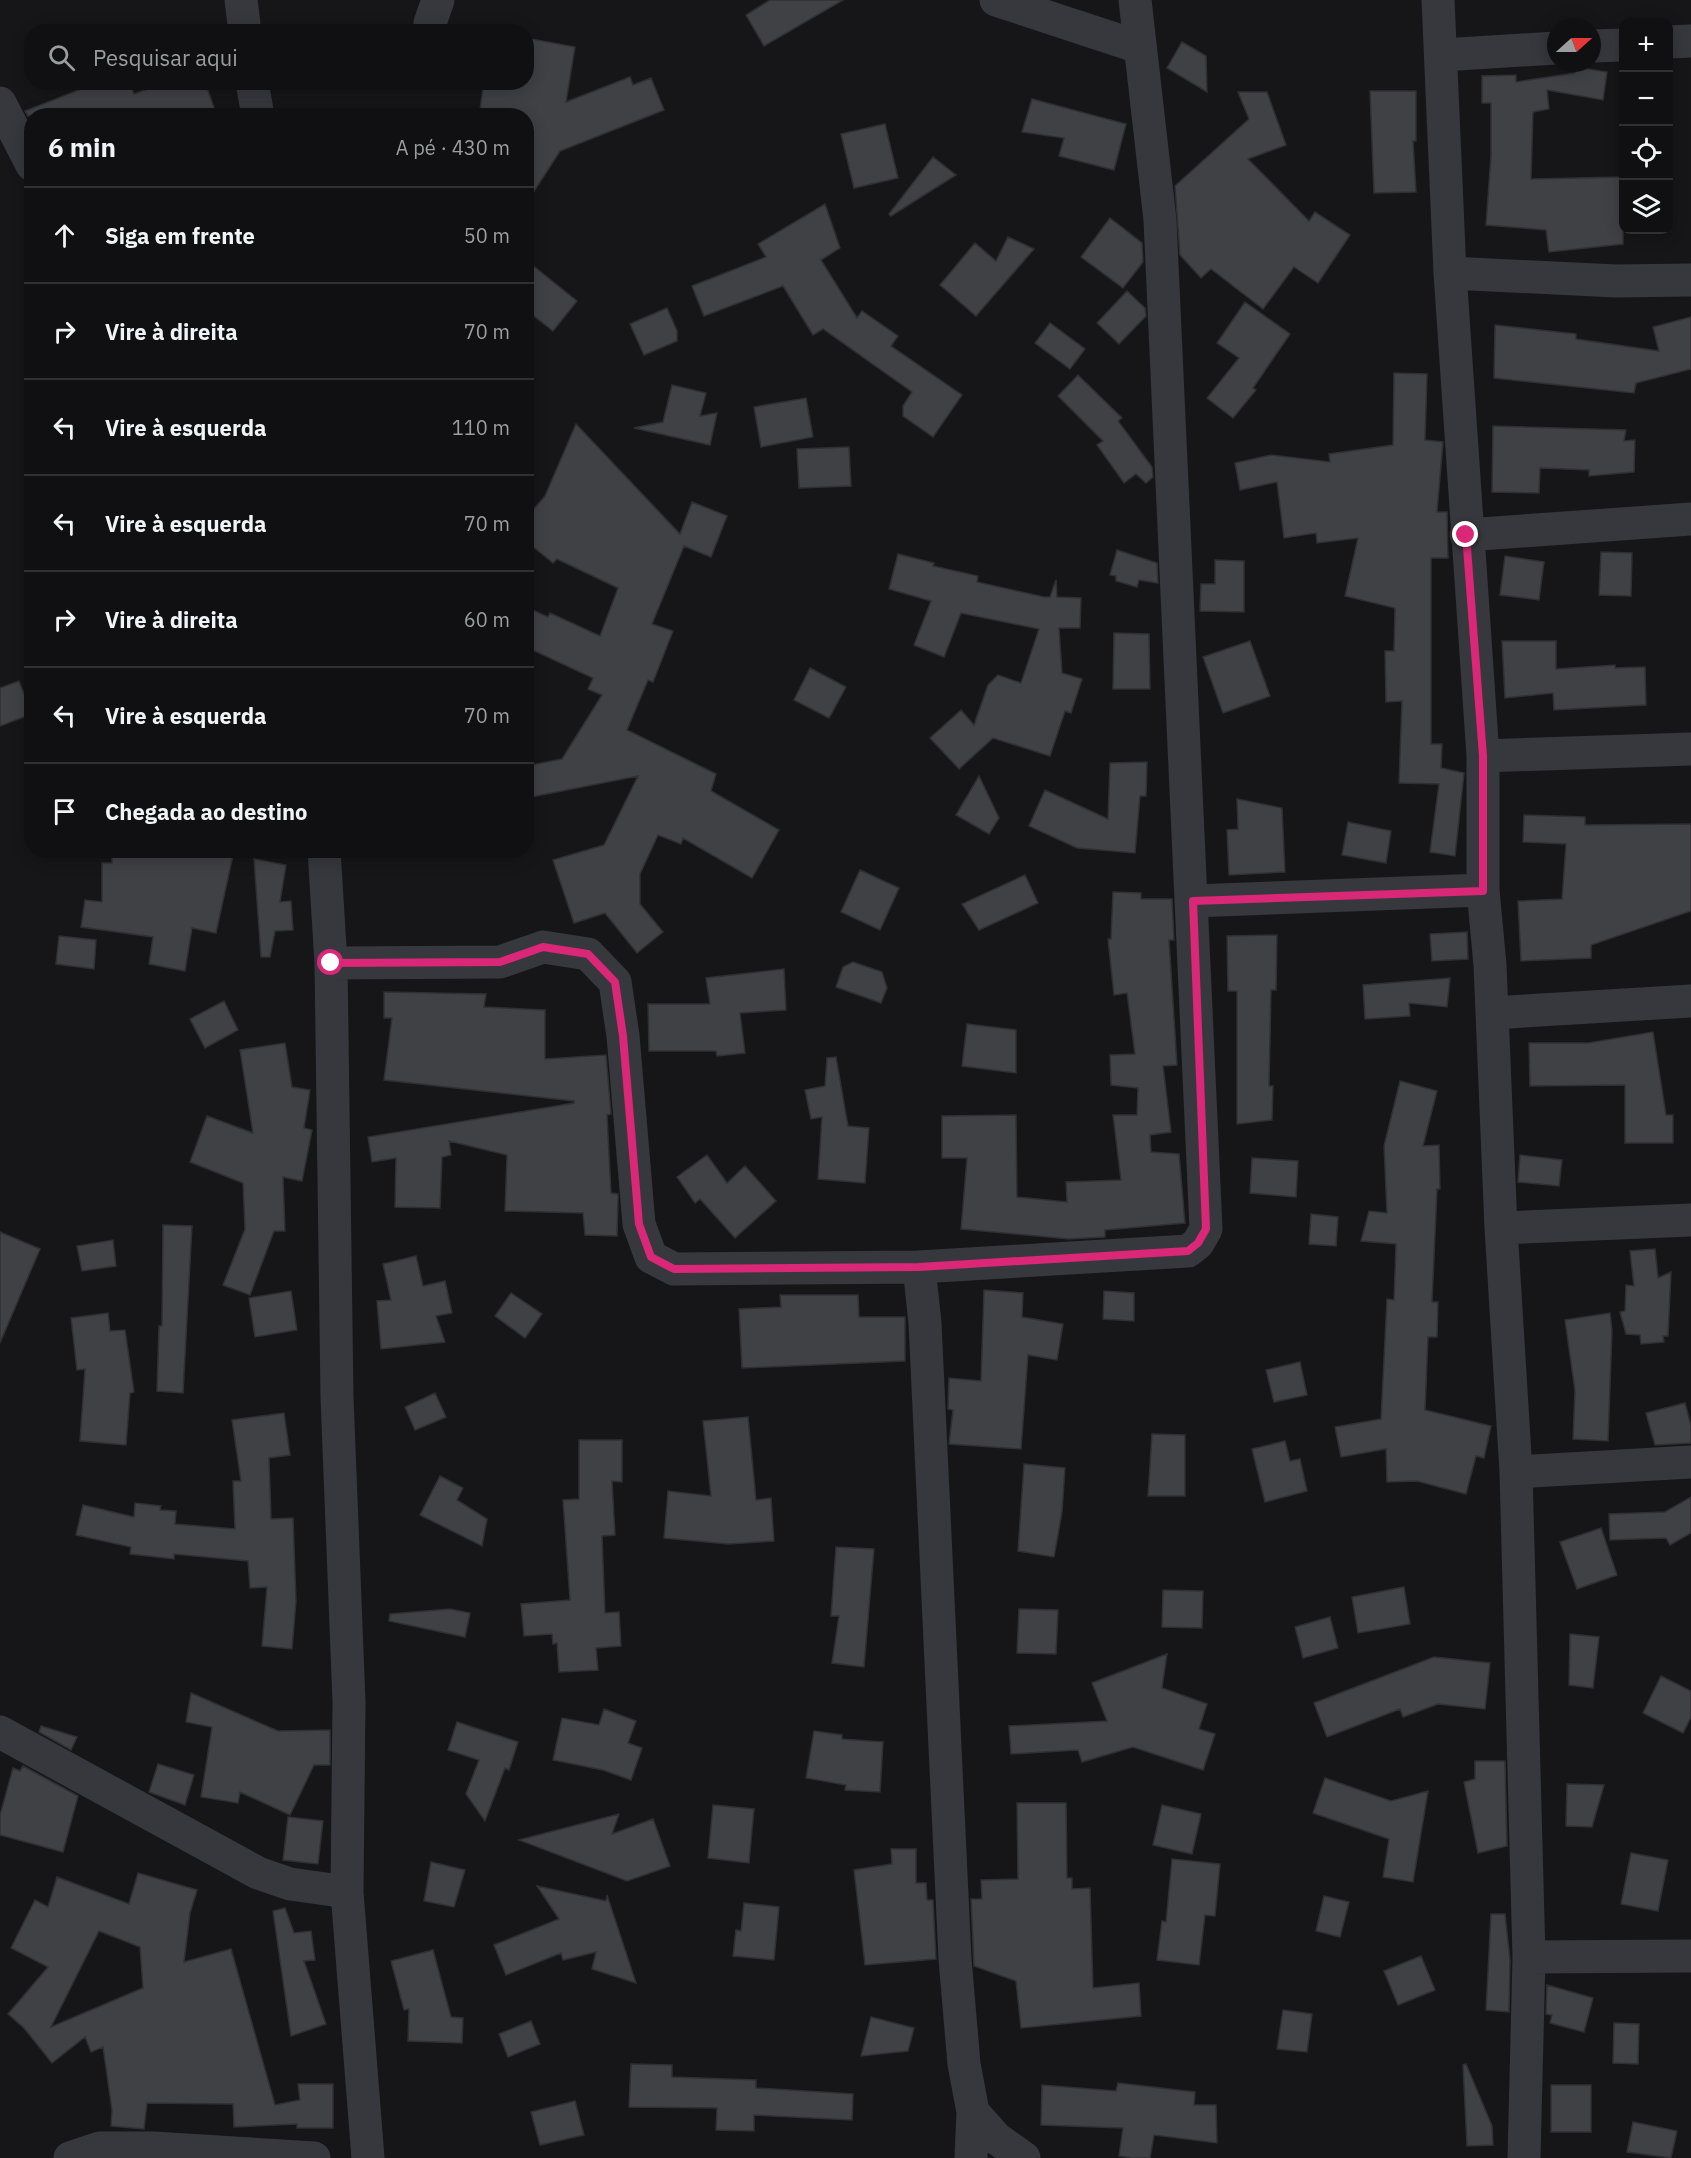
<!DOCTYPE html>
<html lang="pt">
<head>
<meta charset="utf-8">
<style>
	:root { --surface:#101012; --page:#1e1e20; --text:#f1f3f6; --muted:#9c9d9f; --line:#303032 }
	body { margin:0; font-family:"IBM Plex Sans",sans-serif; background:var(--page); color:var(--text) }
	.controls { position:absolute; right:18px; top:18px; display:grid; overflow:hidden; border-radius:12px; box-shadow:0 3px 15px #0003 }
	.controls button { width:54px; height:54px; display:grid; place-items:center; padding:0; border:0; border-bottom:2px solid var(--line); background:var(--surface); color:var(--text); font:30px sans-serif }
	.compass { position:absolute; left:1547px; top:18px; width:54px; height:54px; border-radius:50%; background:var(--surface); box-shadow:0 3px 15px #0003; rotate:69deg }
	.stop { position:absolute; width:18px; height:18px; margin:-14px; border:4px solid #db2777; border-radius:50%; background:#fff }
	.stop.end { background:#db2777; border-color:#fff; box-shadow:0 2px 6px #0008 }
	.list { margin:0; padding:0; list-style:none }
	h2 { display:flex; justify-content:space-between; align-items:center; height:78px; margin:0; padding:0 24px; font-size:26px }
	h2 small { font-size:20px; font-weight:400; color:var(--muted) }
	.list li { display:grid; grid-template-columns:39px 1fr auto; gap:18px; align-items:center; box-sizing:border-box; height:96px; padding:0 24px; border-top:2px solid var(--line) }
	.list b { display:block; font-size:22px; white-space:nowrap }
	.list em { font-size:20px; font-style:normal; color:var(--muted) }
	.icon { flex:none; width:33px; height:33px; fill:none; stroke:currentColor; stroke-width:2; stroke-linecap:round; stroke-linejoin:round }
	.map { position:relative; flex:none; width:1691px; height:2158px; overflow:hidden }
	.search { position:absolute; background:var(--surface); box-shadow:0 3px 15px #0003; left:24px; top:24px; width:510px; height:66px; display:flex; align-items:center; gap:15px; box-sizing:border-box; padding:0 21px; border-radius:24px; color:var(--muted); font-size:22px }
	.panel { position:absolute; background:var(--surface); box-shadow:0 3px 15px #0003; left:24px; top:108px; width:510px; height:750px; border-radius:24px }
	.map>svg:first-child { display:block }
	.building { fill:#404145; stroke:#303034; stroke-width:1.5; fill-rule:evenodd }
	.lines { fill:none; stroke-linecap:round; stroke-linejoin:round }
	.street { stroke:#37383d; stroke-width:33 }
	.route { stroke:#db2777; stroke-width:8 }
</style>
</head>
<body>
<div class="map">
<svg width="1691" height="2158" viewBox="0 0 1691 2158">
	<rect width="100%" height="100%" fill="#161618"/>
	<path class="building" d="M770 0H843L764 46 746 15Z
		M526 38 575 47 566 102 630 77 633 85 651 78 664 110 560 151 526 204V116H479L484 82H526Z
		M1182 42 1206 56 1207 92 1167 68Z
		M1576 67 1607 72 1603 100 1547 90 1549 109 1533 112 1531 179 1623 177V244L1549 252 1546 230 1486 225 1491 156V103H1482V76L1516 75V82L1575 73Z
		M99 82H130L134 94 167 82H205L217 116H28L25 111Z
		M1370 91H1416V141H1413L1416 192 1374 193Z
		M1238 92H1267L1286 145 1248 159 1309 221 1315 212 1350 235 1318 283 1294 267 1263 309 1211 269 1201 278 1180 255 1175 186 1249 119Z
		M1032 99 1126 124 1114 170 1059 156 1064 138 1022 132Z
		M885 124 898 178 854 188 841 134Z
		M933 157 956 175 891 216 889 214Z
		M825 204 840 248 821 260 857 318 862 311 898 336 891 346 962 395 933 437 903 416V406L912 392 823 329 813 335 783 286 704 316 692 286 766 257 758 244Z
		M1110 218 1142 243 1143 262 1123 288 1081 257Z
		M1008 237 1034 249 976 316 940 285 975 243 996 261Z
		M526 260 577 301 553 331 526 310Z
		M1127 291 1145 308 1146 316 1119 344 1097 323Z
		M1245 302 1290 334 1253 388 1256 390 1233 418 1207 398 1239 358 1217 343Z
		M667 308 677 331V341L644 355 630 324Z
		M1691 317V369L1636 383 1634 393 1494 378 1495 325 1576 334V339L1659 351 1653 327Z
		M1050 323 1085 349 1070 369 1035 343Z
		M1394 373 1427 374 1425 440 1443 442 1437 512H1447L1448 558H1431V744H1442L1441 768 1464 773 1455 856 1430 852 1439 784 1399 783 1402 701 1386 702 1385 651H1394L1395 608 1345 596 1358 538 1317 543 1316 533 1284 538 1277 482 1240 490 1235 463 1271 455 1330 462 1329 454 1393 445Z
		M1078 375 1122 418 1118 421 1152 467 1153 477 1146 483 1136 474 1124 483 1097 445 1103 441 1058 396Z
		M672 385 706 393 700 416 717 413 710 445 634 428 663 422Z
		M806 398 813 437 761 447 754 407Z
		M576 424 680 534 692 502 727 516 711 557 684 546 652 624 673 631 653 682 648 680 627 730 716 774 711 791 779 830 752 878 683 838 681 844 658 835 640 874V904L663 932 637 953 605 913 574 923 553 860 604 845 638 776 526 798V766L562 759 602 695 588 689 593 678 526 647V607L548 617 550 613 600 636 618 588 557 559 553 563 526 541V518L545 496Z
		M1493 426 1626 430 1624 441 1635 440 1634 472 1589 476V470L1540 468 1539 493 1492 492Z
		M849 447 851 486 799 488 797 449Z
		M1117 550 1157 563 1158 583 1139 580 1137 587 1116 581V576L1110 575Z
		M1601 552 1632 553 1631 596 1599 595Z
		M898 554 934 563 933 566 978 576 977 582 1044 597H1050L1056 580 1057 597 1081 598 1080 628H1059L1062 673 1082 679 1071 713 1065 711 1050 756 993 738 959 769 930 738 961 710 974 725 988 685 998 675 1021 683 1039 629 961 613 944 657 914 645 931 601 889 589Z
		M1505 556 1544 562 1539 600 1500 595Z
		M1215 560 1244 561V612L1200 611 1201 584H1215Z
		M1114 633 1149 634 1150 689H1113Z
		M1250 641 1270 696 1223 713 1203 657Z
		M1502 641H1556V669L1615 665V668L1645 667 1646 705 1554 710 1553 693 1505 698Z
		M810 668 846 687 829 718 794 700Z
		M19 681 32 714 0 726V688Z
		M1147 762 1146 796H1140L1135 853 1077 848 1029 826 1045 790 1108 819 1110 763Z
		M979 776 999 818 989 834 956 815Z
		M1237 799 1282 808 1285 872 1229 875 1227 830 1238 829Z
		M1524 815 1585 817V825L1691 824V911L1591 945V958L1521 961 1518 901 1562 899 1566 844 1523 842Z
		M1348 822 1391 831 1386 863 1342 855Z
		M112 850H206L233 855 216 933 192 928 185 971 149 964 153 937 81 927 85 900 102 902V863H112Z
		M254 859 286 865 280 902 291 901 293 930 275 931 270 957H261Z
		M860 870 899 888 880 930 841 912Z
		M1025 875 1038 903 979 930 962 904Z
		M1113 892 1141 893V899H1172L1174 940H1169L1177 1065 1163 1066 1171 1132 1150 1135 1151 1152 1179 1154 1185 1223 1105 1230V1237L1069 1239 961 1229 967 1158H942V1116L1016 1115 1017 1197 1067 1202 1066 1182 1121 1180 1113 1115H1137L1138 1088 1111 1085 1110 1055 1135 1054 1127 993 1114 995 1108 939H1111Z
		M1467 932 1468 959 1432 961 1430 934Z
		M1277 935 1276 990H1271L1269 1086H1273L1272 1120 1237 1124V991H1228L1227 936Z
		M59 936 96 940 94 969 56 964Z
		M853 962 882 972 887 988 881 1003 836 987 843 967Z
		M784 969 786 1010 740 1013 745 1053 717 1056 716 1051H649L648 1004H710L706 978Z
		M1450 978 1447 1007 1409 1003 1410 1016 1365 1019 1363 985Z
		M384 992 486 994 484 1007 545 1010V1059L606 1055 611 1114 607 1115 611 1193 618 1194V1199L617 1236 585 1235 583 1213 505 1211 507 1155 449 1141 451 1155 442 1157 440 1208 395 1207 396 1158 372 1162 368 1137 574 1103V1101L384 1080 392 1018H384Z
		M224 1001 238 1030 205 1048 190 1019Z
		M967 1024 1016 1030V1073L962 1066Z
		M1653 1032 1666 1115H1673V1143H1625V1085L1530 1086 1529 1043H1588Z
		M285 1043 292 1087 310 1090 304 1128 312 1130 302 1181 283 1177 285 1231H274L250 1295 223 1285 245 1229 243 1183 190 1162 207 1116 253 1133 240 1050Z
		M836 1057 848 1126 869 1128 865 1183 818 1179 822 1117 811 1119 805 1090 825 1086 827 1058Z
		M1400 1081 1437 1091 1423 1146 1439 1145 1440 1189H1437L1432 1302H1438L1437 1337H1428L1425 1410 1491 1426 1484 1458 1476 1456 1466 1494 1417 1481 1387 1482 1386 1449 1341 1457 1335 1427 1381 1419 1387 1299 1394 1300 1396 1244 1361 1241 1369 1211 1387 1213 1384 1146Z
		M707 1155 727 1183 745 1166 776 1201 735 1238 700 1199 695 1203 677 1177Z
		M1520 1155 1562 1160 1559 1186 1518 1182Z
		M1252 1158 1298 1161 1296 1197 1250 1193Z
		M1311 1214 1338 1217 1336 1246 1309 1244Z
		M163 1225 192 1226 183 1393 157 1391 159 1326H162Z
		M0 1232 40 1249 0 1343Z
		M113 1240 116 1266 82 1271 77 1246Z
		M1655 1249 1658 1278 1671 1272 1668 1336H1663L1664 1342 1641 1344 1640 1335 1626 1334 1620 1312 1625 1311 1626 1285 1634 1286 1630 1251Z
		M416 1256 423 1286 445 1281 452 1313 436 1316 445 1342 381 1349 377 1301 391 1300 383 1264Z
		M984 1290 1023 1293 1022 1317 1063 1324 1057 1360 1028 1355 1021 1449 949 1444 953 1410 948 1409 949 1378 981 1381Z
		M291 1291 297 1330 255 1337 249 1298Z
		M1104 1291 1134 1293V1321L1103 1319Z
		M511 1293 542 1314 525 1338 495 1316Z
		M780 1295H858L859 1317H905V1361L742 1368 739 1309 781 1307Z
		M108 1313 110 1331 125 1330 134 1392 130 1393 126 1445 80 1441 85 1369 77 1370 71 1318Z
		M1610 1313 1612 1330 1608 1441 1573 1439 1575 1391 1565 1320Z
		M1300 1362 1307 1395 1274 1402 1266 1370Z
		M435 1393 446 1417 415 1430 405 1407Z
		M1685 1403 1691 1426V1443L1655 1445 1646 1413Z
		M284 1413 290 1455 269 1458 271 1519 293 1518 296 1601 292 1649 262 1646 267 1587 250 1588 248 1561 174 1554V1559L130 1554 131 1547 76 1535 83 1505 134 1517 135 1503 161 1506 160 1510 176 1511 175 1524 235 1529 233 1481H241L232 1420Z
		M748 1417 756 1500 771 1498 774 1541 728 1544 664 1538 668 1491 711 1496 703 1421Z
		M1152 1434 1185 1435V1496H1148Z
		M579 1440H622V1482L612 1481 615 1535 602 1536 605 1613 619 1612 621 1646 596 1648 598 1670 559 1672 557 1643 553 1644 552 1634 524 1636 521 1604 570 1600 563 1500 579 1499Z
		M1285 1441 1290 1461 1300 1459 1307 1491 1265 1502 1252 1449Z
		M1024 1464 1065 1468 1062 1512 1054 1557 1018 1551Z
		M440 1476 463 1488 457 1500 487 1519 482 1546 420 1515Z
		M1691 1497V1533L1670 1545 1666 1538 1610 1540 1609 1514 1665 1512Z
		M1601 1528 1617 1575 1577 1589 1560 1542Z
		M836 1547 874 1549 864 1667 832 1663 839 1616H831Z
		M1404 1587 1410 1624 1358 1633 1352 1597Z
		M1163 1590 1203 1591 1202 1628 1162 1627Z
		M450 1609 470 1613 465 1637 389 1621 390 1614Z
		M1019 1609 1058 1610 1056 1654 1017 1653Z
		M1330 1617 1338 1648 1303 1658 1295 1627Z
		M1570 1634 1599 1637 1593 1688 1569 1685Z
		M1167 1654 1162 1688 1207 1704 1199 1729 1215 1734 1203 1770 1133 1747 1082 1762 1078 1750 1011 1754 1009 1726 1107 1721 1092 1683Z
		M1434 1657 1490 1663 1485 1709 1438 1704 1403 1717 1400 1709 1327 1737 1314 1703Z
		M1661 1676 1691 1691V1717L1683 1733 1643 1713Z
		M191 1693 278 1731 330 1730V1765H314L290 1815 240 1792 238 1803 201 1797 212 1727 186 1722Z
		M604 1709 636 1721 628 1743 642 1748 631 1780 603 1770 553 1760 562 1718 599 1725Z
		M457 1722 518 1742 509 1770 505 1768 485 1821 466 1794 479 1760 448 1750Z
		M41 1726 77 1737 71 1750 39 1732Z
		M814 1731 842 1735V1739L883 1742 880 1792 845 1790 846 1785 806 1778Z
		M1475 1761H1505L1507 1846 1478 1853 1464 1782 1475 1779Z
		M158 1764 194 1775 185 1805 149 1792Z
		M23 1766 78 1796 63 1852 0 1835V1815L13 1768 20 1771Z
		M1325 1778 1391 1801 1428 1791 1413 1882 1383 1877 1389 1839 1313 1813Z
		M1567 1784 1604 1785 1592 1827 1566 1826Z
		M1017 1803H1066L1067 1878H1072V1889L1090 1888 1093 1988 1139 1983 1141 2016 1021 2028 1016 1981 974 1966 971 1899H982L981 1880 1018 1879Z
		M713 1805 754 1809 749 1863 708 1858Z
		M1162 1805 1201 1814 1192 1854 1153 1845Z
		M619 1814 612 1834 653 1819 670 1866 627 1881 519 1840Z
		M288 1817 323 1821 318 1864 283 1860Z
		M891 1849H916V1883H926L927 1900H933L936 1959 865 1965 854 1870 892 1864Z
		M1631 1853 1668 1860 1658 1911 1621 1904Z
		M1172 1859 1220 1864 1215 1916 1205 1915 1199 1965 1157 1960 1162 1921 1166 1922Z
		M431 1862 465 1870 454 1907 424 1901Z
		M138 1873 197 1890 190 1913 184 1962 231 1949 275 2105 300 2100 298 2084H333V2128H297V2124L234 2127 233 2104 147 2103 144 2129 111 2126 112 2110 103 2047 91 2052 85 2037 52 2063 24 2028 8 2014 48 1967 11 1948 35 1900 48 1907 57 1877 129 1904ZM99 1931 140 1947 143 1988 51 2027Z
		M537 1886 606 1901 607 1895 636 1983 592 1969 596 1952 563 1960 561 1953 506 1975 494 1945 559 1919Z
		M1324 1896 1349 1902 1340 1937 1316 1931Z
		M744 1903 779 1907 774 1960 733 1956 736 1930 741 1931Z
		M285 1908 294 1933 311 1931 315 1960 304 1961 326 2024 291 2036 273 1911Z
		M1491 1914H1505L1510 1960 1509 2012 1486 2010Z
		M433 1950 451 2017 463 2018 462 2043 408 2041 409 2009 404 2010 391 1961Z
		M1421 1956 1435 1990 1398 2005 1384 1971Z
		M1547 1985 1593 1998 1584 2032 1550 2023 1552 2015 1546 2014Z
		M1283 2010 1312 2014 1307 2052 1277 2049Z
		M871 2017 914 2028 908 2051 861 2056Z
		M531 2021 540 2044 508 2057 499 2034Z
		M1614 2023 1639 2024 1638 2064 1613 2063Z
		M631 2064 672 2065V2077L756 2080V2088L853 2094 852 2120 754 2115V2131L716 2130 717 2108 629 2107Z
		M1466 2064 1492 2126 1493 2145 1467 2146 1463 2065Z
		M1118 2083 1195 2092 1194 2105H1216L1217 2143 1154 2135 1150 2158H1133L1119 2156 1123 2128 1041 2125 1042 2085 1116 2091Z
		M1551 2085H1591V2132H1551Z
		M575 2101 584 2135 540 2145 531 2112Z
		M1633 2122 1677 2131 1671 2158 1627 2152Z"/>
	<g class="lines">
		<path class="street" d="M241 0 245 32
			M996 0 1139 47
			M1438 0 1450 273 1483 756V890L1490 965 1501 1228 1516 1472 1529 1957 1524 2158
			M430 23 438 0
			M1668 42 1691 41
			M1592 46 1624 45
			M1442 55 1556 48
			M252 82 258 116
			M0 103 32 165
			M1450 273 1616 281 1691 280
			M1466 535 1691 519
			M1483 756 1691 749
			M324 850 331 963 337 1397 349 1702 347 1892 368 2158
			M1193 901 1483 890
			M331 963 500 962 543 947 588 954 615 982 623 1036 639 1224 651 1257 674 1269 919 1267 925 1323 955 1959 964 2064 973 2112 971 2158
			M1492 1013 1691 1001
			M1501 1228 1691 1220
			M919 1267 1188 1251 1198 1243 1206 1229 1160 220 1135 0
			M1516 1472 1691 1462
			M0 1732 258 1873 290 1884 347 1892
			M1529 1957 1691 1956
			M973 2112 996 2138 1024 2158
			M70 2158 100 2148H153L314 2158"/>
	</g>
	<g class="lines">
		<path class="route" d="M331 963 500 962 543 947 588 954 615 982 623 1036 639 1224 651 1257 674 1269 919 1267 1188 1251 1198 1243 1206 1229 1193 901 1483 891V756L1466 535"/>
	</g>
</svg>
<div class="controls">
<button>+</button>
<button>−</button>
<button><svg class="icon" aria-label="locate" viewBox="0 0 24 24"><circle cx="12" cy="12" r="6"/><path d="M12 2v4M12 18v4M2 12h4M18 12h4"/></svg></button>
<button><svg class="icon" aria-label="layers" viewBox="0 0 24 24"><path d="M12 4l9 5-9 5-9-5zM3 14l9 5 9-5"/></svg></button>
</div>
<svg class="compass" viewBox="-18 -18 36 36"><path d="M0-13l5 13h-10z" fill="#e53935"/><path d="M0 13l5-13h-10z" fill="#9c9d9f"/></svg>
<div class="stop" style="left:331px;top:963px"></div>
<div class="stop end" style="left:1466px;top:535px"></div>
<div class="search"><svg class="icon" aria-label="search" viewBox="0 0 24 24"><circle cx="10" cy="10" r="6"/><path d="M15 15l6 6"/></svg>Pesquisar aqui</div>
<section class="panel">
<h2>6 min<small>A pé · 430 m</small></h2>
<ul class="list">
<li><svg class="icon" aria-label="ahead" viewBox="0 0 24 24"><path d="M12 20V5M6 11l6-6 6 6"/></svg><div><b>Siga em frente</b></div><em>50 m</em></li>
<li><svg class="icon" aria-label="right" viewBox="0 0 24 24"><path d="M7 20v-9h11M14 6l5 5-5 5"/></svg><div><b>Vire à direita</b></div><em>70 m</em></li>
<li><svg class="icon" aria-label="left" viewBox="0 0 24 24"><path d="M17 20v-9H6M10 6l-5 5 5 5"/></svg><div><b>Vire à esquerda</b></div><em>110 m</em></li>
<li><svg class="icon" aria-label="left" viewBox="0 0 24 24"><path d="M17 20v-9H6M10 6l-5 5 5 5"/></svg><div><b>Vire à esquerda</b></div><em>70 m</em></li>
<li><svg class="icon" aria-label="right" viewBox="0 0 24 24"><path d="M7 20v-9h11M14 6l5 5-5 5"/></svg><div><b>Vire à direita</b></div><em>60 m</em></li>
<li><svg class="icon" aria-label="left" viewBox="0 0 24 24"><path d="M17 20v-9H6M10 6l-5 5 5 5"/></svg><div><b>Vire à esquerda</b></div><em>70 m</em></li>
<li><svg class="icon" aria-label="arrive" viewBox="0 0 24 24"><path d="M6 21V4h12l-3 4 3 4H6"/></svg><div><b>Chegada ao destino</b></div></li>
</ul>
</section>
</div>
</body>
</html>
